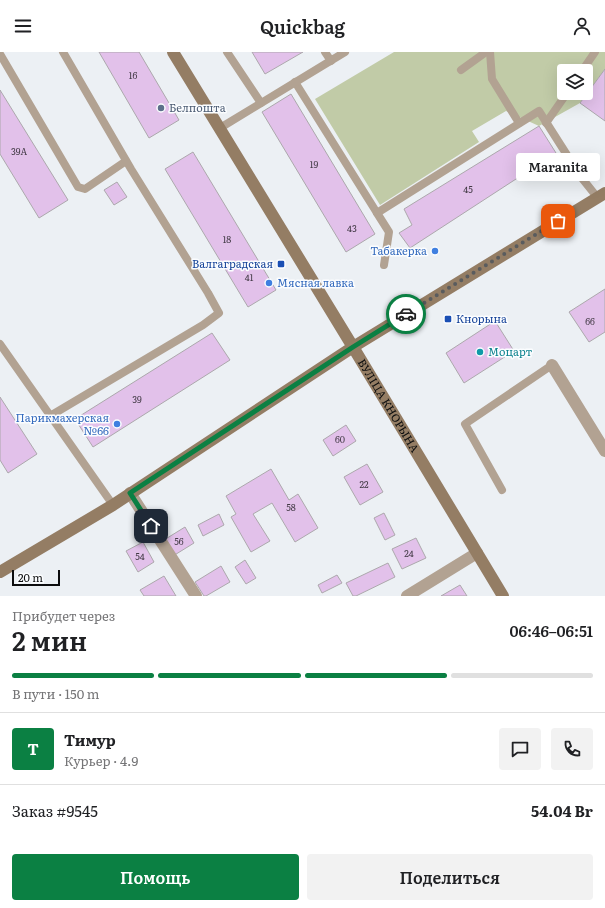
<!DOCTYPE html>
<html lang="ru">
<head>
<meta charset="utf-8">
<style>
	:root { --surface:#fff; --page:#f2f2f2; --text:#202124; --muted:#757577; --line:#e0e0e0; --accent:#0b8043 }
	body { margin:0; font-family:Literata,serif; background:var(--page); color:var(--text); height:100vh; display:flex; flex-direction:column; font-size:15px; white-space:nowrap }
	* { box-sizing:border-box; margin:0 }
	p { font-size:13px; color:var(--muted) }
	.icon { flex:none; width:22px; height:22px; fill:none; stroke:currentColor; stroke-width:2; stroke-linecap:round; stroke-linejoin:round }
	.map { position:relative; height:544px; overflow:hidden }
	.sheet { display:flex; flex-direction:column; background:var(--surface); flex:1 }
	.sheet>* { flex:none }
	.controls { position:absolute; left:557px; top:12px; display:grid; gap:8px }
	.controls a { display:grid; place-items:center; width:36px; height:36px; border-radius:4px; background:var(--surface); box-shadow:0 4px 16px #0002; font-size:20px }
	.scale { position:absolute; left:12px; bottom:10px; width:48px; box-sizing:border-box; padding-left:4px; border:2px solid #0c0d0e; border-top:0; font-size:11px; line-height:14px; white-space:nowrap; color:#0c0d0e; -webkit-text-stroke:3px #fbfdff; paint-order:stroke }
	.pin { position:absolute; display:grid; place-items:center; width:34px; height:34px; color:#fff; margin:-17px; border-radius:8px; box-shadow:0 2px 6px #0006 }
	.courier { position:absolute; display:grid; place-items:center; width:40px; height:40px; margin:-20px; border:3px solid #0b8043; border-radius:50%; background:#fff; color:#222; box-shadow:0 1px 5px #0007 }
	.bubble { position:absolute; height:28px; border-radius:4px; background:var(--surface); box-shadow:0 4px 16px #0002; font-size:13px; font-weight:600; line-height:28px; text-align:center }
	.overview em { font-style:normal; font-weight:600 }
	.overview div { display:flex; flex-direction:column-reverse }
	.overview { display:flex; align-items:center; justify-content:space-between; height:68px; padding:0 12px }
	h1 { font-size:26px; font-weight:600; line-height:30px }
	.bar { display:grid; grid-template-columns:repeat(4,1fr); gap:6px 4px; align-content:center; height:48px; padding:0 12px }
	.bar i { height:5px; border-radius:3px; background:var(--line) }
	.bar .current { background:var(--accent) }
	.bar p { grid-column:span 4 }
	.line { display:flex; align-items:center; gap:10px; padding:0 12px; border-top:1px solid var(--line) }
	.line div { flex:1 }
	.round { display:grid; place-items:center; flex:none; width:42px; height:42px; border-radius:4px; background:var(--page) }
	.button { display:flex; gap:8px; margin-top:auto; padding:8px 12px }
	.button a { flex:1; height:46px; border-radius:4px; background:var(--accent); color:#fff; font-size:16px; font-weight:600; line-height:46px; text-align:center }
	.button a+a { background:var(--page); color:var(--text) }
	header { display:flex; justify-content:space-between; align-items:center; height:52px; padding:0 12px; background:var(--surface); font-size:18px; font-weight:600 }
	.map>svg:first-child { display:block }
	.green { fill:#c1cba7; fill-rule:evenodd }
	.building { fill:#e2c1ea; stroke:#aca8ac }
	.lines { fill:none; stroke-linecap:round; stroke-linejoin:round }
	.lane { stroke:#b2a292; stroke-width:8 }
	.street { stroke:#b2a292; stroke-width:12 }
	.secondary { stroke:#947d64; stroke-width:12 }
	.done { stroke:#5a5c5e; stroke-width:4; stroke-dasharray:0 7.2 }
	.route { stroke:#0b8043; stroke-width:5 }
	.service-dot { fill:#5c6f8a; stroke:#fbfdff; stroke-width:1.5 }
	.shop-dot { fill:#3f7fe0; stroke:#fbfdff; stroke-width:1.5 }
	.transit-dot { fill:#1a4fb4; stroke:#fbfdff; stroke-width:1.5 }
	.culture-dot { fill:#0f9aa8; stroke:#fbfdff; stroke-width:1.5 }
	.labels { text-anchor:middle; stroke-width:3; stroke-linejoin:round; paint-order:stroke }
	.number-label { font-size:9px; fill:#423a45 }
	.service-label { font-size:11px; fill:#4e5e75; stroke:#fbfdff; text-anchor:start }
	.shop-label { font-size:11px; fill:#366cbe; stroke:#fbfdff; text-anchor:end }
	.transit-label { font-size:11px; fill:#164399; stroke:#fbfdff; text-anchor:end }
	.culture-label { font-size:11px; fill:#0d838f; stroke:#fbfdff; text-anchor:start }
	.street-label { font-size:11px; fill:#0c0d0e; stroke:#fbfdff }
</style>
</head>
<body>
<header><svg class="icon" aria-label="menu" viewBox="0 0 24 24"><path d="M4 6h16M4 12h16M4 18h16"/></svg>Quickbag<svg class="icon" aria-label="person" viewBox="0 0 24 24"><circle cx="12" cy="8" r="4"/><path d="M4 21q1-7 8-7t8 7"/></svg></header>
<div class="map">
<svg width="605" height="544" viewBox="0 0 605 544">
	<rect width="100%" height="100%" fill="#ecf0f4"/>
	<path class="green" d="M394 0H605V17L580 51 539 74 506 59 472 79 479 90 380 153 315 47ZM564 19H586V41H564Z"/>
	<g class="building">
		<path d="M99 0H139L179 68 149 86Z"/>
		<path d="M252 0H303L265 22Z"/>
		<path d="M605 17V69L580 51Z"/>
		<path d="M0 38 68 148 39 166 0 102Z"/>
		<path d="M291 42 375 182 346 200 262 60Z"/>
		<path d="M539 74 556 101 410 196 399 181 412 173 404 157Z"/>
		<path d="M193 100 276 238 248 255 165 117Z"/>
		<path d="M117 130 127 145 114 153 104 138Z"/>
		<path d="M605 237V280L589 290 569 260Z"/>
		<path d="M495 269 514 299 464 331 446 301Z"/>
		<path d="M212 281 230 308 93 395 75 367Z"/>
		<path d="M0 345 37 402 8 421 0 408Z"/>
		<path d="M346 373 356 389 333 404 323 388Z"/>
		<path d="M367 412 383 440 360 453 344 425Z"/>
		<path d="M271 417 289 448 298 442 318 476 295 490 272 451 253 462 270 489 251 500 231 465 236 462 226 444Z"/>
		<path d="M384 461 395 483 385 488 374 466Z"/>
		<path d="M219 462 224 473 203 484 198 473Z"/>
		<path d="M185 475 194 491 173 504 164 488Z"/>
		<path d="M416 486 426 506 402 517 392 497Z"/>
		<path d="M143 490 154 510 138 520 126 499Z"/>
		<path d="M245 508 256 526 246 532 235 515Z"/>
		<path d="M388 511 395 525 356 544H353L346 531Z"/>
		<path d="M221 514 230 530 206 544H204L195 530Z"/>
		<path d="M337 523 342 531 322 541 318 533Z"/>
		<path d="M164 524 176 544H144L140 538Z"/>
		<path d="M460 533 467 544H441Z"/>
	</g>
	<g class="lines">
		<g class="lane">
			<path d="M227 0 261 51"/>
			<path d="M325 0 331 9"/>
			<path d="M490 0 492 27 519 71"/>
			<path d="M0 2 78 135 85 137 126 109"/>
			<path d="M461 18 486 0"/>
			<path d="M582 19 595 0"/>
			<path d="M295 30 377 161 539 59 581 125 597 145"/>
			<path d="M546 71 567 41"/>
			<path d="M220 76 345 0"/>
			<path d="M377 161 389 180 384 213"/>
			<path d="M0 292 113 453"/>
			<path d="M50 364 203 273 219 261 208 241 131 117 63 0"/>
			<path d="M502 438 465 372 552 313"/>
		</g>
		<g class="street">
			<path d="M552 313 605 399"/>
			<path d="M130 441 196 544"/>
			<path d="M407 544 477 501"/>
		</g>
		<g class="secondary">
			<path id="s1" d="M173 0 353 295 503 544"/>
			<path d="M0 520 113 453 353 295 605 141"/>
		</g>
	</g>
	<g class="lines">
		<path class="done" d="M406 262 558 169"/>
		<path class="route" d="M151 474 130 441 353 295 406 262"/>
	</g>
	<circle class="service-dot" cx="161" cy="56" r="4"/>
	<g class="shop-dot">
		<circle cx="435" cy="199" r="4"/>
		<circle cx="269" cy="231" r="4"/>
		<circle cx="117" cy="372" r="4"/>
	</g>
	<g class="transit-dot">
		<rect x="277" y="208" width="8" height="8" rx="2"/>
		<rect x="444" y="263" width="8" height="8" rx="2"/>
	</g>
	<circle class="culture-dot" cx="480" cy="300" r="4"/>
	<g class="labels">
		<g class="number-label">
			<text x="133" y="27">16</text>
			<text x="19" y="103">39А</text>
			<text x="314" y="116">19</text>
			<text x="468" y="141">45</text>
			<text x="352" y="180">43</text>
			<text x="227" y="191">18</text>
			<text x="249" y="229">41</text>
			<text x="590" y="273">66</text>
			<text x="137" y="351">39</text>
			<text x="340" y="391">60</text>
			<text x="364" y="436">22</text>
			<text x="291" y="459">58</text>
			<text x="179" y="493">56</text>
			<text x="409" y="505">24</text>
			<text x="140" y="508">54</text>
		</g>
		<g class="service-label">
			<text x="169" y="60">Белпошта</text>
		</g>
		<g class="shop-label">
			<text x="427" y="203">Табакерка</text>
			<text x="277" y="235" text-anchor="start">Мясная лавка</text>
			<text x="109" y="370">Парикмахерская<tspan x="109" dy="13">№66</tspan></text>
		</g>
		<g class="transit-label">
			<text x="273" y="216">Валгаградская</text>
			<text x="456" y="271" text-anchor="start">Кнорына</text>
		</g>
		<g class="culture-label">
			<text x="488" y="304">Моцарт</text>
		</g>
		<g class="street-label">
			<text dy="4" stroke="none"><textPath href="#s1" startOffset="414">ВУЛІЦА КНОРЫНА</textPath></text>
		</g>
	</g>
</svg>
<div class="controls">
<a><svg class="icon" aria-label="layers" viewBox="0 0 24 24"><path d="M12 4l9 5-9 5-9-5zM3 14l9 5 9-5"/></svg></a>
</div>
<div class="scale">20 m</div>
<div class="pin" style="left:558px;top:169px;background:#ea580c"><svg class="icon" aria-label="bag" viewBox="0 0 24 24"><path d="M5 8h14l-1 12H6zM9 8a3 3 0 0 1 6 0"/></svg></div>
<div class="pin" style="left:151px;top:474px;background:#1f2937"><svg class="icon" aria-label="home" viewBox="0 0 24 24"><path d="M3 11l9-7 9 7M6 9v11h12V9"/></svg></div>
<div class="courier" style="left:406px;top:262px"><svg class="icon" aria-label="car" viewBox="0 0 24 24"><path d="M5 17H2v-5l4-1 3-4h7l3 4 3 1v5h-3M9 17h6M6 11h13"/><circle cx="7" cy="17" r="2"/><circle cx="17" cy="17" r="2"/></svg></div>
<div class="bubble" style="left:516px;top:101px;width:84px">Maranita</div>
</div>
<section class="sheet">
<div class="overview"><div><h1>2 мин</h1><p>Прибудет через</p></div><em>06:46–06:51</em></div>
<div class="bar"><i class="current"></i><i class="current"></i><i class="current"></i><i></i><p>В пути · 150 m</p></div>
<div class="line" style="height:72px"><b class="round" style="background:var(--accent);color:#fff">Т</b><div><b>Тимур</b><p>Курьер · 4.9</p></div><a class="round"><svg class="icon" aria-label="chat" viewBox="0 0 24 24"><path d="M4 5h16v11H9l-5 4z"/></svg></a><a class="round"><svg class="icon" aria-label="phone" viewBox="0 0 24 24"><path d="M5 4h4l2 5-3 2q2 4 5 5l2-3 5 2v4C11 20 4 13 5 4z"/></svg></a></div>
<div class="line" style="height:52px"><div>Заказ #9545</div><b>54.04 Br</b></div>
<div class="button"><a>Помощь</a><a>Поделиться</a></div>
</section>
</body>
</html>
